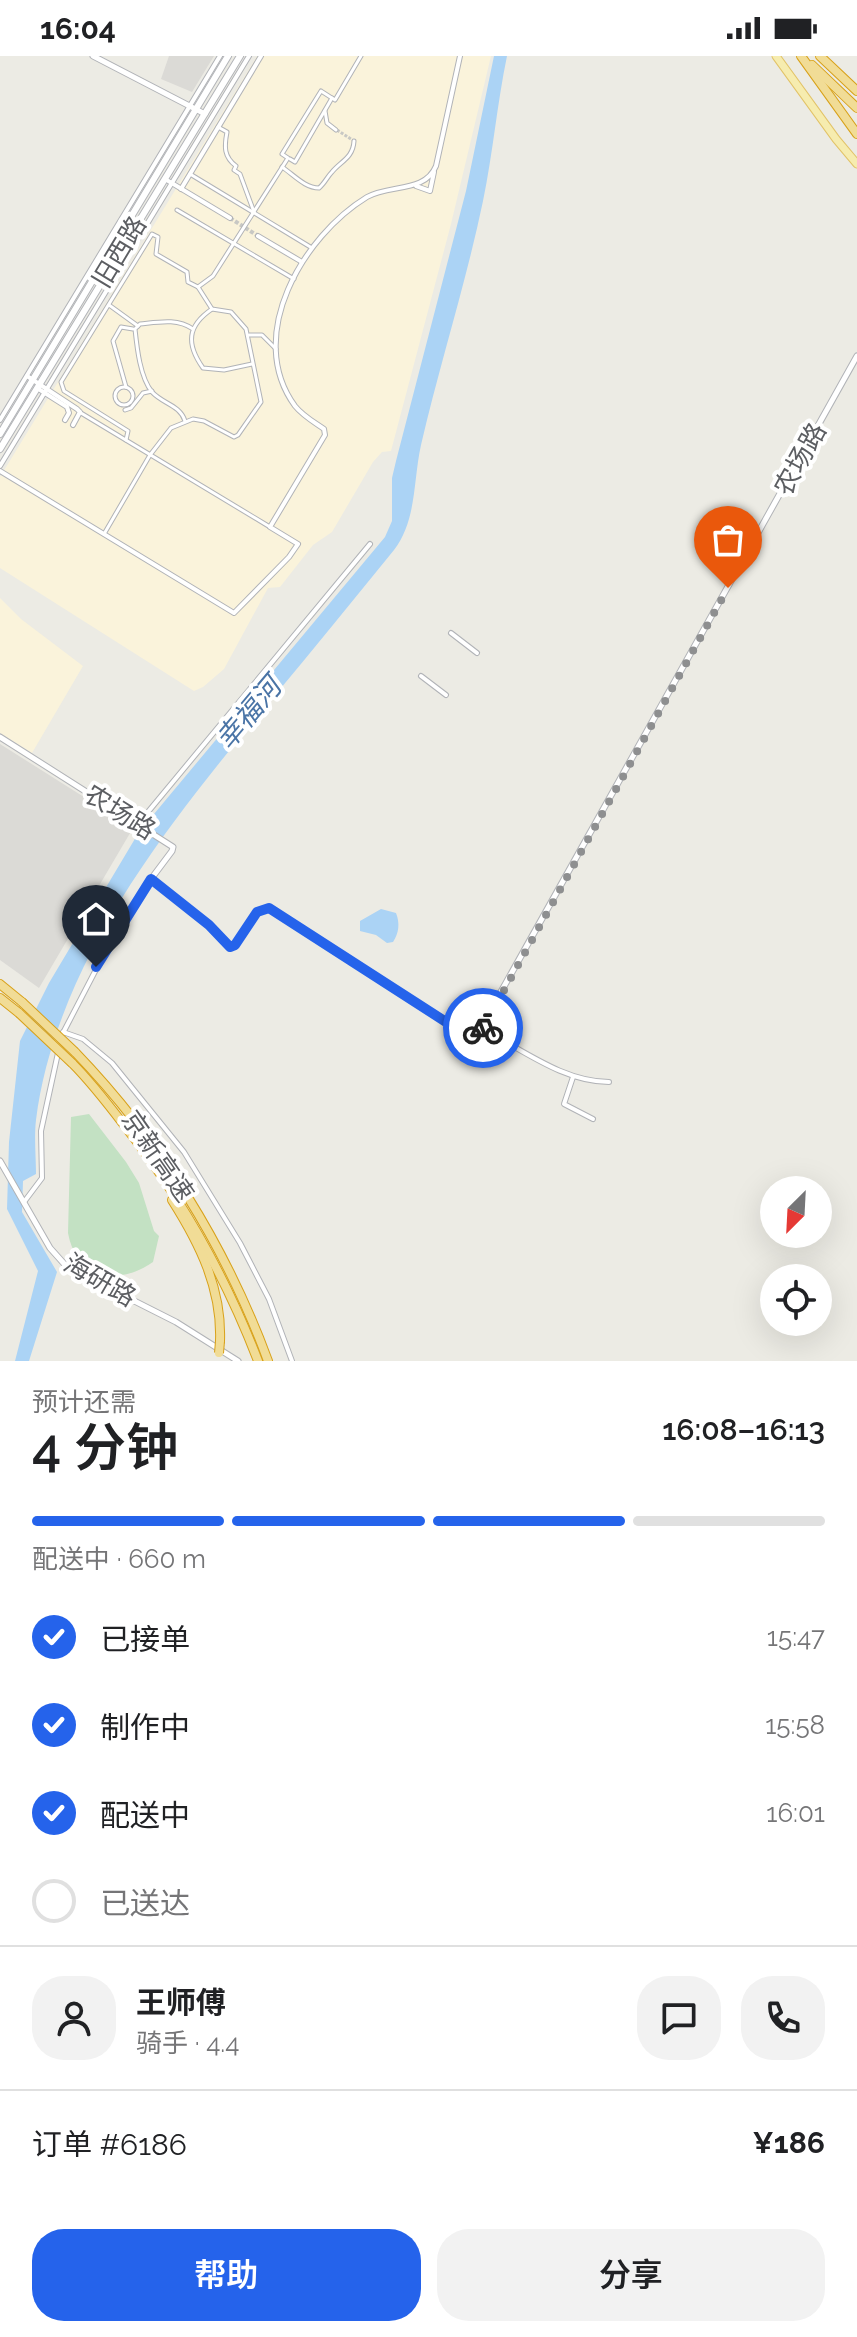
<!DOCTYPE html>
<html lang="zh">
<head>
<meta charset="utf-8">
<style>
	:root { --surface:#fff; --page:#f2f2f2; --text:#202124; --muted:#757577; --line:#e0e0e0; --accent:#2563eb }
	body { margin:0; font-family:Raleway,"Noto Sans SC",sans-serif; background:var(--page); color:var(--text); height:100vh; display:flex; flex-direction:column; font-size:30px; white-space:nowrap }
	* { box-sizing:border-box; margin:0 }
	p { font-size:26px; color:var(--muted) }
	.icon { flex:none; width:44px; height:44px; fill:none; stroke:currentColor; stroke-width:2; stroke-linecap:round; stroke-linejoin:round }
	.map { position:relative; height:1305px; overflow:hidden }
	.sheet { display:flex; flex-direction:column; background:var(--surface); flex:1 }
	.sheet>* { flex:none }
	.needle { width:52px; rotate:204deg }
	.controls { position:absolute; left:760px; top:1120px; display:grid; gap:16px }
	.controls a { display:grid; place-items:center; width:72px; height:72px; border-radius:50%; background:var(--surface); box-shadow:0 8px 32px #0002; font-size:40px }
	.pin { position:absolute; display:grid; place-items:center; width:68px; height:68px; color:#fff; margin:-82px -34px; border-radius:50% 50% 50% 0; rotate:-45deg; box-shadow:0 0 8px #0007 }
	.pin .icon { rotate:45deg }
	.courier { position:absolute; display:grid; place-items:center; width:80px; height:80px; margin:-40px; border:6px solid #2563eb; border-radius:50%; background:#fff; color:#222; box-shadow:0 2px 10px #0007 }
	.overview em { font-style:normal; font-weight:600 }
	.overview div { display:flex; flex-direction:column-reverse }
	.overview { display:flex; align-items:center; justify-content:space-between; height:136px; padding:0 32px }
	h1 { font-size:52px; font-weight:600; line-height:60px }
	.bar { display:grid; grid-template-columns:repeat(4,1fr); gap:12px 8px; align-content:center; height:96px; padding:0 32px }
	.bar i { height:10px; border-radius:6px; background:var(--line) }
	.bar .on { background:var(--accent) }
	.bar p { grid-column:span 4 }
	.line { display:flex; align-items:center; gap:20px; padding:0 32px; border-top:2px solid var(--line) }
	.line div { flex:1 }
	.round { display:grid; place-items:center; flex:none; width:84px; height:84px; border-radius:32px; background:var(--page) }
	ol { padding:0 32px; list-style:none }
	li { display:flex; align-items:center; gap:24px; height:88px }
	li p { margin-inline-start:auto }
	li .icon { padding:8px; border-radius:50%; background:var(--accent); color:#fff; stroke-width:4 }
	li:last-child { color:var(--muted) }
	li i { width:44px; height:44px; border:4px solid var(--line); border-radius:50% }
	.action { display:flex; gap:16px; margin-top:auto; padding:16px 32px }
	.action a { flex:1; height:92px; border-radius:32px; background:var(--accent); color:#fff; font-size:32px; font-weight:600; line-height:92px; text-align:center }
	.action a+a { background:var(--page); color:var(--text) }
	.status { display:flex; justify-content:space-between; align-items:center; height:56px; padding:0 40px; background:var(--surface); direction:ltr }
	.status svg { height:22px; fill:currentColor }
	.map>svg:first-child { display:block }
	.commercial { fill:#faf3db }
	.industrial { fill:#dbdad6 }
	.green { fill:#c3e1c3 }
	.water { fill:#abd3f5 }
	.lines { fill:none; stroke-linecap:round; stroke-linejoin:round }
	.pedestrian-tunnel { stroke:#c8c8c4; stroke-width:3; stroke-dasharray:3 1.5; stroke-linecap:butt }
	.minor-tunnel { stroke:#c8c8c4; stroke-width:4; stroke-dasharray:4 2; stroke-linecap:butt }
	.pedestrian-casing { stroke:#b1b3b7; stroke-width:5 }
	.minor-casing { stroke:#b1b3b7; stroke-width:6 }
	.tertiary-casing { stroke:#b1b3b7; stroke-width:7 }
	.secondary-casing { stroke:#b3b5b9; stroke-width:8 }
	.primary-casing { stroke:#e2c367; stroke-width:9 }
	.motorway-casing { stroke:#d8a119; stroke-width:10 }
	.pedestrian { stroke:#fff; stroke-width:3 }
	.minor { stroke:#fff; stroke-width:4 }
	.tertiary { stroke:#fff; stroke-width:5 }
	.secondary { stroke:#fff; stroke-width:6 }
	.primary { stroke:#f6ecaf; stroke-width:7 }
	.motorway { stroke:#f1dc96; stroke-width:8 }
	.motorway-bridge-casing { stroke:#d8a119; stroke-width:10; stroke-linecap:butt }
	.motorway-bridge { stroke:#f1dc96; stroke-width:8 }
	.done { stroke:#8e8f90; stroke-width:8; stroke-dasharray:0 14.4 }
	.route { stroke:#2563eb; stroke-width:10 }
	.labels { text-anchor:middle; stroke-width:8; stroke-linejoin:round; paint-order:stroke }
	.street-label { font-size:26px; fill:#5c5e62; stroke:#fff }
	.water-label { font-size:28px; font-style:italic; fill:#4a74a6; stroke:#fff }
</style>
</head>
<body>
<div class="status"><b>16:04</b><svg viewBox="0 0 49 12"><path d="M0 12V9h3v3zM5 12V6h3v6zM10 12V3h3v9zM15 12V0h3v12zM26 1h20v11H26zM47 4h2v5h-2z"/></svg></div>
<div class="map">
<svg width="857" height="1305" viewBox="0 0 857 1305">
	<rect width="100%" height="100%" fill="#ecebe4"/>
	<g class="commercial">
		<path d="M257 0H491L451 168 391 395 382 396 373 406 332 476 313 489 280 531 268 532 224 613 203 631 194 635 0 512V421Z"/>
		<path d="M0 542 21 563 83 610 32 697 0 677Z"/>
	</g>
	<g class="industrial">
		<path d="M169 0H214L192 36 161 23Z"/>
		<path d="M0 688 133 772 39 932 0 904Z"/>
	</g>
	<path class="green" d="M89 1058 126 1106 139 1127 154 1175 159 1180 153 1206C118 1231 76 1222 68 1177L71 1061Z"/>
	<g class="water">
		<path d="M494 0H507C497 48 493 97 483 145 466 227 440 307 421 389 413 425 417 464 394 494 353 544 312 595 271 644 172 763 56 905 36 1064 34 1081 36 1101 36 1118L23 1125 22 1156 57 1216 29 1305H15L38 1215 7 1153 9 1086 20 985 49 927 139 776 385 481 392 465V422L396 405 466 135Z"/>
		<path d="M381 853 396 857C400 867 399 877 393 886L387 887 376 879 360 875V865Z"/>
	</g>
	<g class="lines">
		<path class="pedestrian-tunnel" d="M337 74 354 85"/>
		<path class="minor-tunnel" d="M230 162 258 180"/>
		<defs>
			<g id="pedestrian">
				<path d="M325 55 327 67 336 74"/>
				<path d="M218 71 227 76C224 91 224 101 236 110L234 114 240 118 254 156"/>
				<path d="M290 103 295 106 332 42"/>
				<path d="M282 111C294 119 305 132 319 132 325 127 327 121 332 116 341 105 353 102 354 85"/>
				<path d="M190 118 312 192"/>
				<path d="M177 154 294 223"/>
				<path d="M109 249 138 270"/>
				<path d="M212 253C187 270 186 288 203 312L224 314 252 308"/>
				<path d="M249 279H262L276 293"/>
				<circle cx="124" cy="340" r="9"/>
				<path d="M126 331 113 285 121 271 133 273"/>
				<path d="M125 354 131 352 143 337 152 335"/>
				<path d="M81 357 270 471"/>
				<path d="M185 365C180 349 163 348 152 336 140 321 137 292 135 273L140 268C159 266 177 262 193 273"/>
				<path d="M126 384 128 375 64 335 61 326 152 178 158 181 156 198 187 216 188 226 198 231"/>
				<path d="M104 478 150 399 171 372 193 363 204 365 234 381 238 379 261 346 246 273 231 256 212 253 198 231 213 220 288 102 282 98 321 35 335 44 361 0"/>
			</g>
			<g id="minor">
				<path d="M165 123 230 162"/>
				<path d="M416 130 430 135 434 116"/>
				<path d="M181 133 261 0"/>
				<path d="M258 180 302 206"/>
				<path d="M27 320 77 353 80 356 73 369"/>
				<path d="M37 332 67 351 69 357 65 364"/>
				<path d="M0 364 220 0"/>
				<path d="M0 410 249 0"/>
				<path d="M0 415 234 557 289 501 298 488 270 471 325 379 324 373C314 366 303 360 295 350 244 280 303 180 367 141 390 128 425 137 436 110L460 0"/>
				<path d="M451 577 477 597"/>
				<path d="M421 620 446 639"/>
				<path d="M138 768 370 488"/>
				<path d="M482 973C522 993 563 1026 609 1026"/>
				<path d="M63 976 83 983 112 1007 184 1096 240 1187 269 1243 292 1305"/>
				<path d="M63 977 115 877 151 823"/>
				<path d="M573 1021 564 1048 593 1063"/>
				<path d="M24 1146 42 1122 41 1075 58 997"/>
			</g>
			<g id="tertiary">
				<path d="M93 0 205 58"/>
				<path d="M0 681 173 791 172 795 151 823 209 869 230 891 235 889 257 856 269 852 474 984 857 300"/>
				<path d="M0 1105 50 1192 67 1211 176 1266 238 1305"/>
			</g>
			<g id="secondary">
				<path d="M0 378 228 0"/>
				<path d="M0 393 240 0"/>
			</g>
			<path id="primary" d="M776 0 836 83 857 108"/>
			<g id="motorway">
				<path d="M801 0 857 78"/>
				<path d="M820 0 857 35"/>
				<path d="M812 9 857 52"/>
				<path d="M0 928 22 946"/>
				<path d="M0 942 19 957"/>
				<path d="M75 996C160 1084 226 1191 268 1305"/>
				<path d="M72 1007C91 1026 108 1048 124 1069 181 1141 225 1219 258 1305"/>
				<path d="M172 1144C200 1188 222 1233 220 1285"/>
			</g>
		</defs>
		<use href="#pedestrian" class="pedestrian-casing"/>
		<use href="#minor" class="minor-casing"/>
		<use href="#tertiary" class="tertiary-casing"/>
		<use href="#secondary" class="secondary-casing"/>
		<use href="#primary" class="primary-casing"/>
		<use href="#motorway" class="motorway-casing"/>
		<use href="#pedestrian" class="pedestrian"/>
		<use href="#minor" class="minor"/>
		<use href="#tertiary" class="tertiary"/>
		<use href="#secondary" class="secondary"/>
		<use href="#primary" class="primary"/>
		<use href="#motorway" class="motorway"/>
		<defs>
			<g id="motorway-bridge">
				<path d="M22 946 75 996"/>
				<path d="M19 957 72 1007"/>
				<path d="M219 1297 220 1285"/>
			</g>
		</defs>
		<use href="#motorway-bridge" class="motorway-bridge-casing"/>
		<use href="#motorway-bridge" class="motorway-bridge"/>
	</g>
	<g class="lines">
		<path class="done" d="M483 972 728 532"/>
		<path class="route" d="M96 911 151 823 209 869 230 891 235 889 257 856 269 852 474 984 483 972"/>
	</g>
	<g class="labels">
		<g class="street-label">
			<text transform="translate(119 196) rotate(-59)" y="9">旧西路</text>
			<text transform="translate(800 403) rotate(-61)" y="9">农场路</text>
			<text transform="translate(120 756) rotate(32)" y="9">农场路</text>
			<text transform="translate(158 1100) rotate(55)" y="9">京新高速</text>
			<text transform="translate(100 1224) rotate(30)" y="9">海研路</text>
		</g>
		<g class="water-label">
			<text transform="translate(248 657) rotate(-50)" y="10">幸福河</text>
		</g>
	</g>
</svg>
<div class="controls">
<a><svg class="needle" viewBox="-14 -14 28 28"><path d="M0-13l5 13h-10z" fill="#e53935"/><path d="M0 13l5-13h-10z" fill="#757577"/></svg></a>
<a><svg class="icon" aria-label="locate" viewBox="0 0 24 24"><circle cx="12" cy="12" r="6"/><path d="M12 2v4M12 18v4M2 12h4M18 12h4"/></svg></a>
</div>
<div class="pin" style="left:728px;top:532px;background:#ea580c"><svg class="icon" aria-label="bag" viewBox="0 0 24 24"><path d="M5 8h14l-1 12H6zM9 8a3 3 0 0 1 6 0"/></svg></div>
<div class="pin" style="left:96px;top:911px;background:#1f2937"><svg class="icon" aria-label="home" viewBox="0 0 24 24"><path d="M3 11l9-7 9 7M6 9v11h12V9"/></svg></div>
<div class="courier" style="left:483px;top:972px"><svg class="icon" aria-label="bike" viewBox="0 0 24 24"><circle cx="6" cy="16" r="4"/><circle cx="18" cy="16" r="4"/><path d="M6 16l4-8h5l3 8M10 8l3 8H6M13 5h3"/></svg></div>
</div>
<section class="sheet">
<div class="overview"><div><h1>4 分钟</h1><p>预计还需</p></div><em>16:08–16:13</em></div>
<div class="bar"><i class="on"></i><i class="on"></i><i class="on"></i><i></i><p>配送中 · 660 m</p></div>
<ol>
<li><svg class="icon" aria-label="check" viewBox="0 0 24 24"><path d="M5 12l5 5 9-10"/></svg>已接单<p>15:47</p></li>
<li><svg class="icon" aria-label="check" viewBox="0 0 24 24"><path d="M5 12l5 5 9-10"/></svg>制作中<p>15:58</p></li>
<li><svg class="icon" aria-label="check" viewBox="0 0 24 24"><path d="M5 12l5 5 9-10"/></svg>配送中<p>16:01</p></li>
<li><i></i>已送达</li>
</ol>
<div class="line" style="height:144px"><a class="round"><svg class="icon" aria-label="person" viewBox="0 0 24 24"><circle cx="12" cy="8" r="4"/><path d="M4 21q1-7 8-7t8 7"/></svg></a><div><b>王师傅</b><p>骑手 · 4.4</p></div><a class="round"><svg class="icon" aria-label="chat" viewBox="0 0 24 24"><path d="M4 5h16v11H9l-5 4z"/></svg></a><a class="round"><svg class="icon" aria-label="phone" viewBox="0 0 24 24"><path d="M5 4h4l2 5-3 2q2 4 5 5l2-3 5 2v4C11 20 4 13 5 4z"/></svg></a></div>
<div class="line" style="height:104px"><div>订单 #6186</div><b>¥186</b></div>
<div class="action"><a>帮助</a><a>分享</a></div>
</section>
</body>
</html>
